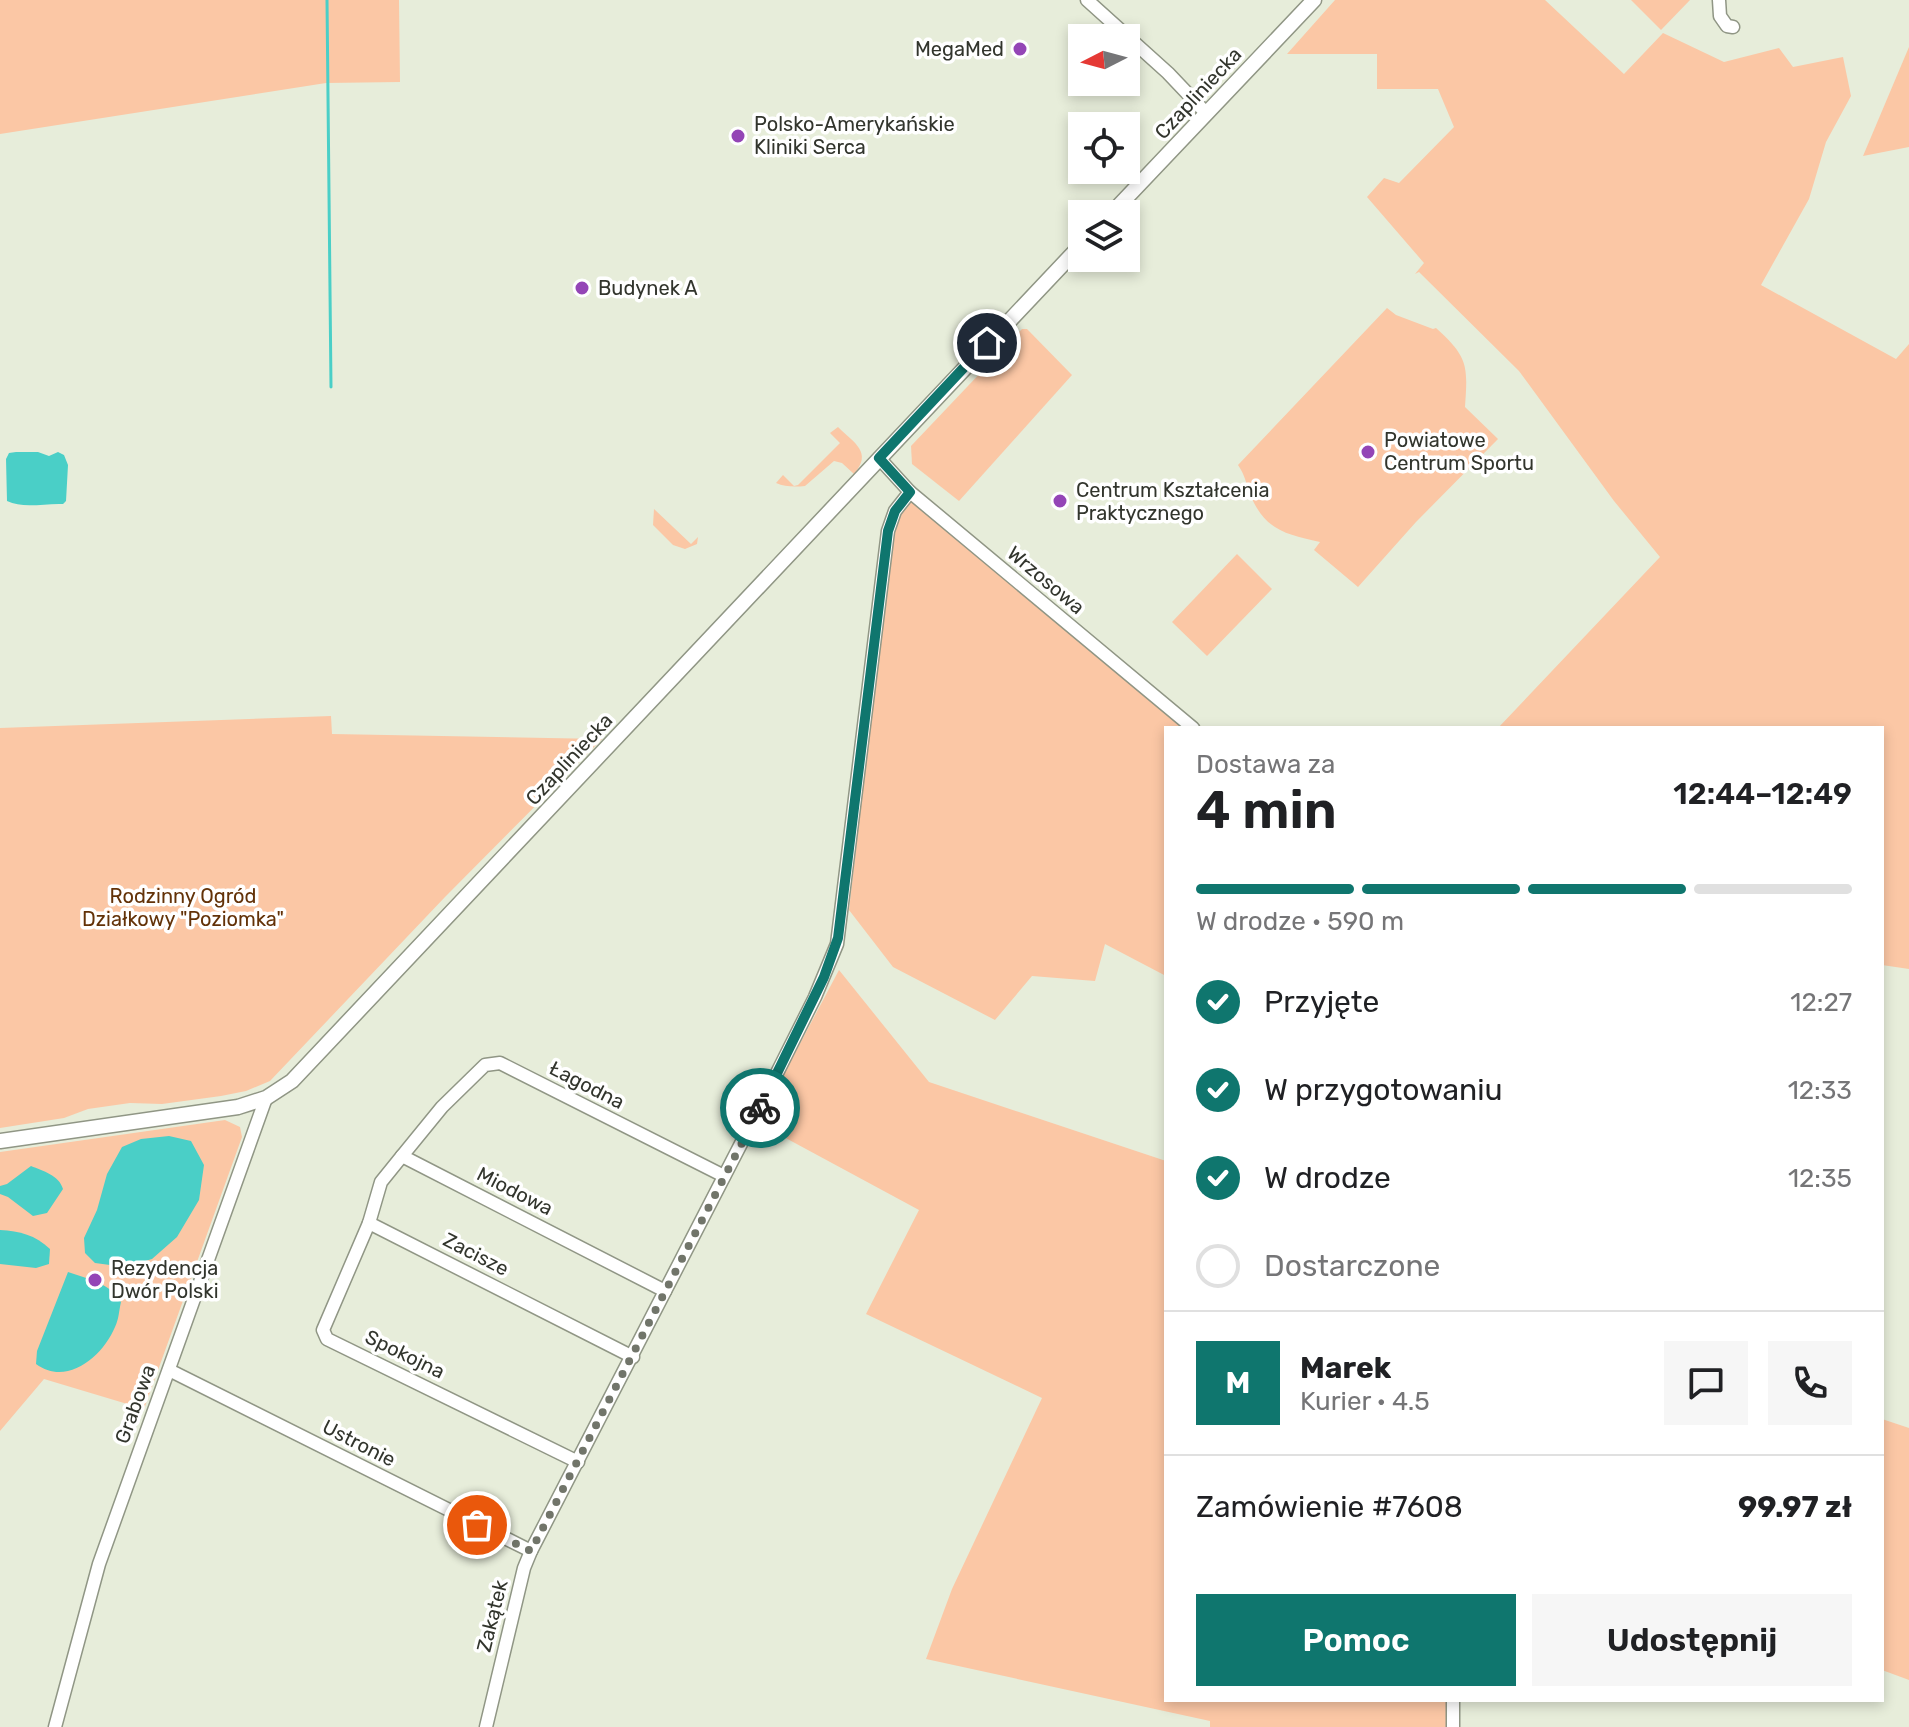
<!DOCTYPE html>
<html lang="pl">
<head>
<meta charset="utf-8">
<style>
	:root { --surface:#fff; --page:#f6f6f6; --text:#202124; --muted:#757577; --line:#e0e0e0; --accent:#0f766e }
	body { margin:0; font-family:Rubik,sans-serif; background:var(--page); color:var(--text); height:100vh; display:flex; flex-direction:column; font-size:30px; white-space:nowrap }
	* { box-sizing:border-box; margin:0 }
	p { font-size:26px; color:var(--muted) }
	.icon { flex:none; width:44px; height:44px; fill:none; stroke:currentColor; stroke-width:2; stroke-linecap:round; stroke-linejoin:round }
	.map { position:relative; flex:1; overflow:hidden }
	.side { position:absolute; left:1164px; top:726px; width:720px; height:976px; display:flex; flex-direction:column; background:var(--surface); border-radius:0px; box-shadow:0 4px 12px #0003 }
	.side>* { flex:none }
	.needle { width:52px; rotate:264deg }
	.tools { position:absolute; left:1068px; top:24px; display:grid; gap:16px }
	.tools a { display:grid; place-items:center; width:72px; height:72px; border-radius:0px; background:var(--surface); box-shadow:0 4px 12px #0003; font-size:40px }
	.pin { position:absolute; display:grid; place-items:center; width:68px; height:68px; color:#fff; margin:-34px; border:4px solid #fff; border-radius:50%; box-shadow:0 2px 8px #0007 }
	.courier { position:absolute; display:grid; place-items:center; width:80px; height:80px; margin:-40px; border:6px solid #0f766e; border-radius:50%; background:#fff; color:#222; box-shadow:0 2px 10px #0007 }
	.headline em { font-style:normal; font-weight:600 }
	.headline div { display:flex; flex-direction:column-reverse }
	.headline { display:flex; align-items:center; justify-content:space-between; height:136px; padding:0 32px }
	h1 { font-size:52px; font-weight:600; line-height:60px }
	.bar { display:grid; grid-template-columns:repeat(4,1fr); gap:12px 8px; align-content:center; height:96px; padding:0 32px }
	.bar i { height:10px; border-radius:6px; background:var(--line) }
	.bar .selected { background:var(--accent) }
	.bar p { grid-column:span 4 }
	.line { display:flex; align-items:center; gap:20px; padding:0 32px; border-top:2px solid var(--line) }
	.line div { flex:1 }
	.round { display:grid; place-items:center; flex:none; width:84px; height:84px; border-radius:0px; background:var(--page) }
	ol { padding:0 32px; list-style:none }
	li { display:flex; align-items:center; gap:24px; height:88px }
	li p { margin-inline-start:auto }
	li .icon { padding:8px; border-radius:50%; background:var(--accent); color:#fff; stroke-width:4 }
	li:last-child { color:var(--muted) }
	li i { width:44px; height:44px; border:4px solid var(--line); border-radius:50% }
	.action { display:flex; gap:16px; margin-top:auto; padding:16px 32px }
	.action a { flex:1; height:92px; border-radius:0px; background:var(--accent); color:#fff; font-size:32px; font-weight:600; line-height:92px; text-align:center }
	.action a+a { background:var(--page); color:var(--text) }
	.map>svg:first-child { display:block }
	.green { fill:#fbc7a5 }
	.water { fill:#4acfc7 }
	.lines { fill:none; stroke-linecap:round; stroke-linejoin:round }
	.stream { stroke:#4acfc7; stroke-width:3 }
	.minor-casing { stroke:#909685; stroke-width:15 }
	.major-casing { stroke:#909685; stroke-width:17 }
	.minor { stroke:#fff; stroke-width:12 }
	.major { stroke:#fff; stroke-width:14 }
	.done { stroke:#71756a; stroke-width:8; stroke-dasharray:0 14.4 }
	.route { stroke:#0f766e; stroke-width:10 }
	.poi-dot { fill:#9445b6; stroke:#fff; stroke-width:3 }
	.labels { text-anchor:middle; stroke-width:7; stroke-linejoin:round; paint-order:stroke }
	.poi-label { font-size:20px; fill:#32352d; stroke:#fff; text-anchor:start }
	.street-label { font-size:20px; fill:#32352d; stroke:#fff }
	.park-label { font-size:20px; fill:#633208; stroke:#fff }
</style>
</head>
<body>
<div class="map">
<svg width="1909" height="1727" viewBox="0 0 1909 1727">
	<rect width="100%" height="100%" fill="#e7edda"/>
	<g class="green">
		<path d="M0 0H399L400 82 326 83 0 134Z"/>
		<path d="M1335 0H1545L1624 74 1663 33 1724 62 1779 48 1793 67 1843 57 1851 96 1826 142 1809 199 1761 285 1896 359 1909 344V969L1882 965V728H1498L1660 557 1614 501 1519 371 1419 272 1415 274 1424 263 1367 197 1384 178 1399 183 1454 127 1438 89H1377V54H1287Z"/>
		<path d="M1631 0H1690L1661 30Z"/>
		<path d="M1909 47V147L1863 156Z"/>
		<path d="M1387 308 1396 315 1433 329 1436 328C1468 357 1468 365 1465 407L1498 439 1416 522 1358 587 1314 550 1320 542C1286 534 1265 531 1250 494 1246 483 1245 475 1238 465Z"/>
		<path d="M1022 329H1027L1072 375 959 501 912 464 911 446Z"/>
		<path d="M838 427C854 443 873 452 854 474L842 463 834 461 805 486C795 487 785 487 776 483L783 475 794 486 798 485 840 443 830 433Z"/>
		<path d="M913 499 1184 728H1166V976L1105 944 1095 981 1032 976 995 1020 893 967 849 910 892 534 900 514Z"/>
		<path d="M654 509 691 544 698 537 697 544 685 549 673 545 653 525Z"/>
		<path d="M1237 554 1272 589 1207 656 1172 622Z"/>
		<path d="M331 716 332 734 602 739 445 897 270 1081 246 1091 221 1096 162 1104 130 1103 88 1109 64 1118 0 1128V728Z"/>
		<path d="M839 970 929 1082 1166 1161V1700H1448V1727H1210V1721L926 1659 952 1589 1042 1398 866 1314 919 1210 758 1123Z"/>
		<path d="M225 1120 240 1127 242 1137 144 1409 44 1379 0 1431V1152Z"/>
		<path d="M1882 1419 1909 1428V1680L1882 1670Z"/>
	</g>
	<g class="water">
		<path d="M16 452H38L49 456 58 452 64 455 68 465 66 501 63 504C45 503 23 509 7 501L6 459 9 453Z"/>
		<path d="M169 1136 191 1141 204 1165 199 1200 177 1237 152 1259 125 1267 95 1263 85 1253 84 1238 97 1210 107 1174 122 1147 141 1139Z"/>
		<path d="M31 1166C43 1171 59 1175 63 1189L47 1213 33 1216 8 1197 0 1194V1186L7 1184Z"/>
		<path d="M0 1230C20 1231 35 1235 50 1249L49 1264 36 1268 0 1264Z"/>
		<path d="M68 1272C88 1279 110 1283 121 1302 119 1310 119 1319 115 1327 103 1356 67 1387 36 1364L37 1351Z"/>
	</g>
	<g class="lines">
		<path class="stream" d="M327 0 331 387"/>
		<defs>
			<g id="minor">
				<path d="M1087 0 1168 73 1206 113"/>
				<path d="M1719 0 1720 16 1727 26 1733 27"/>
				<path d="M879 458 910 492 1193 728"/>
				<path d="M402 1156 381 1182 369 1223 633 1357"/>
				<path d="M369 1223 323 1330 327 1339 578 1462"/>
				<path d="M665 1291 402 1156 442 1107 485 1065 500 1063 724 1176"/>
				<path d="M169 1370 531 1551"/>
				<path d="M1453 1700V1727"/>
				<path d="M55 1727 99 1564 266 1098"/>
				<path d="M486 1727 524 1568 531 1551 763 1101 815 997 837 944 888 531 895 511 910 492"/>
			</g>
			<g id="major">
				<path d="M1111 214 1314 0"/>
				<path d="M0 1141 238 1107 266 1098 292 1081 1082 244"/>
			</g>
		</defs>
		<use href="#minor" class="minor-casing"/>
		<use href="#major" class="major-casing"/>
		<use href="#minor" class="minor"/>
		<use href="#major" class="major"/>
	</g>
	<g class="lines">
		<path class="done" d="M477 1525 531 1551 760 1108"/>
		<path class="route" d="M760 1108 824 977 838 938 888 531 895 511 910 492 879 458 987 343"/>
	</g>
	<g class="poi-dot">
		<circle cx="1020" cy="49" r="8"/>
		<circle cx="738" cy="136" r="8"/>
		<circle cx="582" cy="288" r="8"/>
		<circle cx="1368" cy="452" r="8"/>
		<circle cx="1060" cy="501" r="8"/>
		<circle cx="95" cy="1280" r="8"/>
	</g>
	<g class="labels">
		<g class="poi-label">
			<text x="1004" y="56" text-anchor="end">MegaMed</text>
			<text x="754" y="131">Polsko-Amerykańskie<tspan x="754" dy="23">Kliniki Serca</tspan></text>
			<text x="598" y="295">Budynek A</text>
			<text x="1384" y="447">Powiatowe<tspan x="1384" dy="23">Centrum Sportu</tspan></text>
			<text x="1076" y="497">Centrum Kształcenia<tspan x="1076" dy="23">Praktycznego</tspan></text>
			<text x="111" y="1275">Rezydencja<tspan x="111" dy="23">Dwór Polski</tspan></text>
		</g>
		<g class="street-label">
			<text transform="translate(1198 93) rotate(-47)" y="7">Czapliniecka</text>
			<text transform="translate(1046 580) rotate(40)" y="7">Wrzosowa</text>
			<text transform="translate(569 759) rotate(-47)" y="7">Czapliniecka</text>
			<text transform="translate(587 1085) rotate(27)" y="7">Łagodna</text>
			<text transform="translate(515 1191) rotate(27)" y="7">Miodowa</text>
			<text transform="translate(476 1254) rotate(27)" y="7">Zacisze</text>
			<text transform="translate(405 1354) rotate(26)" y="7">Spokojna</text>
			<text transform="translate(135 1404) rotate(-70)" y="7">Grabowa</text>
			<text transform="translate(359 1443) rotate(27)" y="7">Ustronie</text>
			<text transform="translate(492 1616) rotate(-76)" y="7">Zakątek</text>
		</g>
		<g class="park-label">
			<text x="183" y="903">Rodzinny Ogród<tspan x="183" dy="23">Działkowy "Poziomka"</tspan></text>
		</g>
	</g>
</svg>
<div class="tools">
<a><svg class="needle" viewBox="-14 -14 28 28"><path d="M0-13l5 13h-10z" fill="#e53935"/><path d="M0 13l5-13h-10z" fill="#757577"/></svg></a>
<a><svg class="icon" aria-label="locate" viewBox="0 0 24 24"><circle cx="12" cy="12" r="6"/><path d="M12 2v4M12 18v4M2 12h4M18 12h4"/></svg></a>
<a><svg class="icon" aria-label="layers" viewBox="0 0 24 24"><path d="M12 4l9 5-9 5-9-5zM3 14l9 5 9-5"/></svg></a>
</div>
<div class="pin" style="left:477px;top:1525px;background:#ea580c"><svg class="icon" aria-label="bag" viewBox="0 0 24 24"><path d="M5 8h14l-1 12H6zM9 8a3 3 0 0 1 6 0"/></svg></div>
<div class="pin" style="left:987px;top:343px;background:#1f2937"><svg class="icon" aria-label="home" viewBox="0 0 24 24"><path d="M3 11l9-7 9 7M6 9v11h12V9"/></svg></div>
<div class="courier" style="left:760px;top:1108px"><svg class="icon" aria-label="bike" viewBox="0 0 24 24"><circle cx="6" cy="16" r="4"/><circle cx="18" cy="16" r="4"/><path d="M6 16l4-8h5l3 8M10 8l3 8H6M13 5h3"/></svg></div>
<section class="side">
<div class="headline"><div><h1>4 min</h1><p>Dostawa za</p></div><em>12:44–12:49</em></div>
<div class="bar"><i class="selected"></i><i class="selected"></i><i class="selected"></i><i></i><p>W drodze · 590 m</p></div>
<ol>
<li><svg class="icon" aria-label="check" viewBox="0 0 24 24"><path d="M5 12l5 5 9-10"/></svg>Przyjęte<p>12:27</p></li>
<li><svg class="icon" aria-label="check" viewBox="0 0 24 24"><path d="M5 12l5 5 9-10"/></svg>W przygotowaniu<p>12:33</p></li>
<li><svg class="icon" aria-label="check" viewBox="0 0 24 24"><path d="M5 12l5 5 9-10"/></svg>W drodze<p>12:35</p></li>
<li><i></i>Dostarczone</li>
</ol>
<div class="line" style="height:144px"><b class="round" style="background:var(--accent);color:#fff">M</b><div><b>Marek</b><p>Kurier · 4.5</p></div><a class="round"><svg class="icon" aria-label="chat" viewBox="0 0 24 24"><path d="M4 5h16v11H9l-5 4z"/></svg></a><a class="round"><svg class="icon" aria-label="phone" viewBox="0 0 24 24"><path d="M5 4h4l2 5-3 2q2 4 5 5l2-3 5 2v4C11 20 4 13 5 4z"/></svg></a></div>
<div class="line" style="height:104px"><div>Zamówienie #7608</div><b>99.97 zł</b></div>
<div class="action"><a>Pomoc</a><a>Udostępnij</a></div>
</section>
</div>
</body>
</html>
